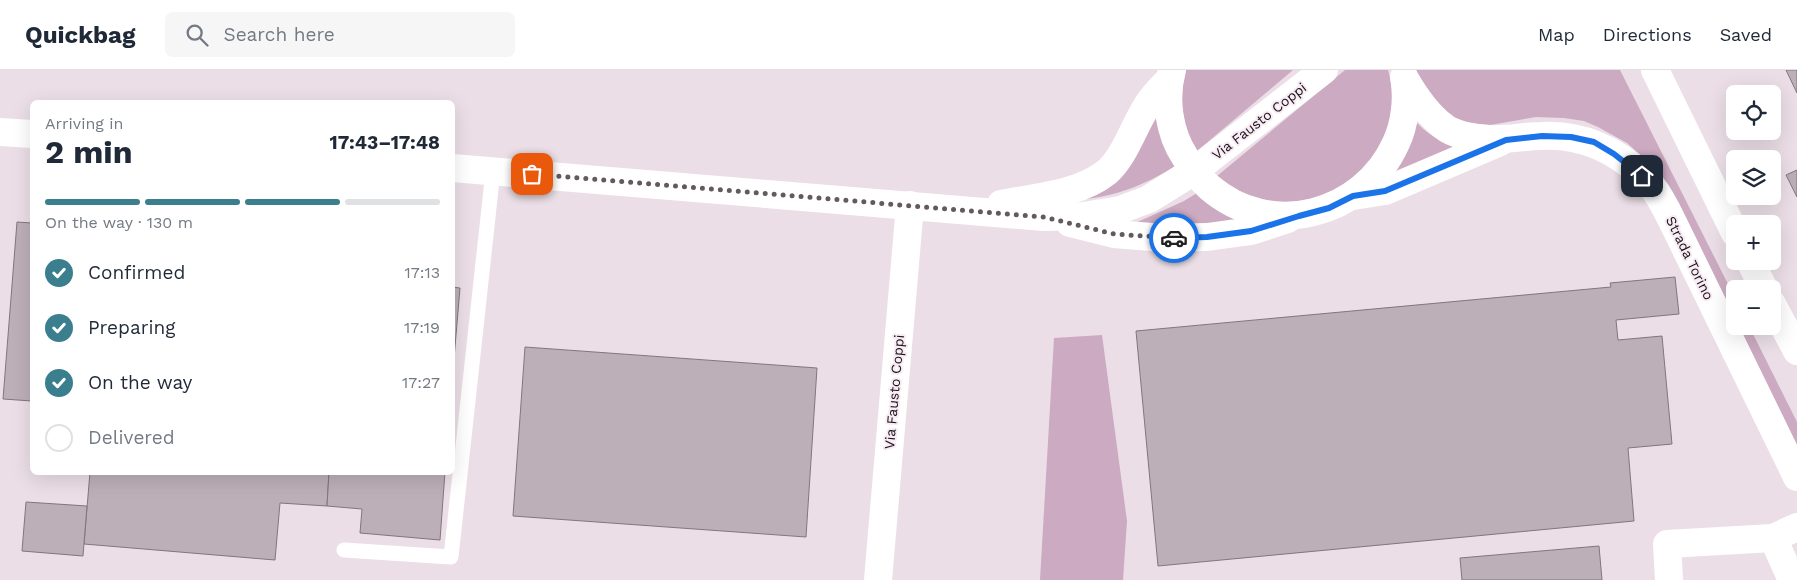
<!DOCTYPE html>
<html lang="en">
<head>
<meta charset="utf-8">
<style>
	:root { --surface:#fff; --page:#f6f6f7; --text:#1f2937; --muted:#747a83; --line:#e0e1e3; --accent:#3b7f8e }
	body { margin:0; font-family:"Work Sans",sans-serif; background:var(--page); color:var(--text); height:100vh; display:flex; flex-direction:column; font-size:19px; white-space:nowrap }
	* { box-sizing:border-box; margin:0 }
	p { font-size:16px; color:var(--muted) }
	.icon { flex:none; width:28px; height:28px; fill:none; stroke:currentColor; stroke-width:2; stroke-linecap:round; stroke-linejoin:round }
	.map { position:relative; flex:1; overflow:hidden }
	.sheet { position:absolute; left:30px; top:30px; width:425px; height:375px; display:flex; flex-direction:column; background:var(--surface); border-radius:8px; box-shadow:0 5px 20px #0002 }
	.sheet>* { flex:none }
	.controls { position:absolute; left:1726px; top:15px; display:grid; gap:10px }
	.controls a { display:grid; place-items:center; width:55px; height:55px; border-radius:8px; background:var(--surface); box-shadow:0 5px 20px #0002; font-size:25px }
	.pin { position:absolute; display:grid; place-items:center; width:42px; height:42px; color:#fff; margin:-21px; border-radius:10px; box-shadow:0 2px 8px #0006 }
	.courier { position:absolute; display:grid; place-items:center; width:50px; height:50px; margin:-25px; border:4px solid #1a73e8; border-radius:50%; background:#fff; color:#222; box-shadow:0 1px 6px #0007 }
	.head em { font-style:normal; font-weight:700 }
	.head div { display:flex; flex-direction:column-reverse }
	.head { display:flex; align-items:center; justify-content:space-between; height:85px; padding:0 15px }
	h1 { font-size:32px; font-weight:700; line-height:38px }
	.bar { display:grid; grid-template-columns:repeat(4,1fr); gap:8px 5px; align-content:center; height:60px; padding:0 15px }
	.bar i { height:6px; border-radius:4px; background:var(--line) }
	.bar .on { background:var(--accent) }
	.bar p { grid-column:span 4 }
	ol { padding:0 15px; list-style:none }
	li { display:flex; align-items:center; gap:15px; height:55px }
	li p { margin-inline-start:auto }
	li .icon { padding:5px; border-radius:50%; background:var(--accent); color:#fff; stroke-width:4 }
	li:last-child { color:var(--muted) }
	li i { width:28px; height:28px; border:2px solid var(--line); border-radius:50% }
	header { display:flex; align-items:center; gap:30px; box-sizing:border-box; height:70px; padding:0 25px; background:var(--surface); border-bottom:1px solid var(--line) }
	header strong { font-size:24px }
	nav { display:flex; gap:28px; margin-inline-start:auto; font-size:18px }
	.search { width:350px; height:45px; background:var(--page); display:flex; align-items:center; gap:12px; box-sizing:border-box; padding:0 18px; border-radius:8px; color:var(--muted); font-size:19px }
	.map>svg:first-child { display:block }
	.green { fill:#ccaac1 }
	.building { fill:#bcafb8; stroke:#82767e }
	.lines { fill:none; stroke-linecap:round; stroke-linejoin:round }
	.service { stroke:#fff; stroke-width:15 }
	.minor { stroke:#fff; stroke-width:28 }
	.primary { stroke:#fff; stroke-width:28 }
	.done { stroke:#625a5f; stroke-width:5; stroke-dasharray:0 9 }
	.route { stroke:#1a73e8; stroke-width:6 }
	.labels { text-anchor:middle; stroke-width:4; stroke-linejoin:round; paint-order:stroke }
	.street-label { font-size:14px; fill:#181316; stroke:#f8ebf4 }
</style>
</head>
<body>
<header>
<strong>Quickbag</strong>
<div class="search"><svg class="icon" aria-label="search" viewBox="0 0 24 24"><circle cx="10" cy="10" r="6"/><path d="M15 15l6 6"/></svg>Search here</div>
<nav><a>Map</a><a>Directions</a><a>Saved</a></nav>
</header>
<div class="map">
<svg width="1797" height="510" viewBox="0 0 1797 510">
	<rect width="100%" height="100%" fill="#ebdee6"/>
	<g class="green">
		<path d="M1186 0H1293L1197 81C1182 57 1178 27 1186 0Z"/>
		<path d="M1345 0H1388C1410 74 1343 142 1269 131 1249 128 1233 118 1217 106Z"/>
		<path d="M1415 0H1620L1735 228V248L1679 133 1668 114 1655 98 1627 73 1598 57 1584 51 1564 48 1536 47 1490 55 1467 53 1453 48 1436 37Z"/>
		<path d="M1157 39 1177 95C1143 116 1115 127 1075 130Z"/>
		<path d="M1413 49C1427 64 1441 73 1461 78L1390 105Z"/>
		<path d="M1197 123 1242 149 1234 157 1133 154 1184 131Z"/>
		<path d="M1739 256H1749L1797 352V375Z"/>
		<path d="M1102 265 1127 451 1123 510H1040L1054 268Z"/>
	</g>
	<g class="building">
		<path d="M1786 0H1797V23Z"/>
		<path d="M1797 100V127L1786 105Z"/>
		<path d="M17 152 32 153V331L3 329Z"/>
		<path d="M1675 207 1679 244 1616 250 1618 270 1662 266 1672 374 1628 378 1634 451 1158 496 1136 261 1611 217 1610 213Z"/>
		<path d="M452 217 460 218 452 312Z"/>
		<path d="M525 277 817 298 806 467 513 446Z"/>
		<path d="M90 402H329L327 436 280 433 275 490 84 474Z"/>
		<path d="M329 402H445L440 470 360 463 362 439 327 436Z"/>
		<path d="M26 432 87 436 83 486 22 481Z"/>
		<path d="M1599 476 1602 510H1462L1460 488Z"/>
	</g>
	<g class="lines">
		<path class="service" d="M344 480 451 487 493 101"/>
		<g class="minor">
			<path d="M1172 0C1164 29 1169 63 1185 87 1192 98 1199 108 1209 117 1270 170 1363 146 1396 73 1405 54 1408 28 1404 7"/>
			<path d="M1405 9C1415 26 1427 44 1443 56 1455 66 1474 68 1490 69 1508 70 1524 66 1542 66 1580 64 1614 79 1642 105 1658 120 1668 143 1678 163L1797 407"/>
			<path d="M0 62 32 64"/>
			<path d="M452 98 1044 147 1083 146 1120 140 1149 129 1194 101 1324 0"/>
			<path d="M1353 126 1385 121 1500 72"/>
			<path d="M1001 134C1036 127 1078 125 1107 102 1126 86 1136 49 1151 30 1156 23 1163 16 1169 10"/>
			<path d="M1070 153 1114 164 1164 168 1207 167 1251 161 1288 149"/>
			<path d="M878 510 910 135"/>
			<path d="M1669 510 1667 474 1773 468"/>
			<path d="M1792 510 1773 468 1797 457"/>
		</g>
		<g class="primary">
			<path d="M1655 0 1735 163"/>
			<path d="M1750 191 1764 219"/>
			<path d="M1772 234 1797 281"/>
		</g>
	</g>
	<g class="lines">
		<path class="done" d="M532 104 1044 147 1114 164 1174 168"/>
		<path class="route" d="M1174 168 1207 167 1251 161 1299 146 1329 138 1353 126 1385 121 1506 70 1542 66 1571 67 1594 72 1614 84 1642 106"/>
	</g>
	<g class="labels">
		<g class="street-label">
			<text transform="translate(1259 51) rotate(-38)" y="5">Via Fausto Coppi</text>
			<text transform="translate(1690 188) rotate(64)" y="5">Strada Torino</text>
			<text transform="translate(894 322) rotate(-85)" y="5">Via Fausto Coppi</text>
		</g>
	</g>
</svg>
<div class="controls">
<a><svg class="icon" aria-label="locate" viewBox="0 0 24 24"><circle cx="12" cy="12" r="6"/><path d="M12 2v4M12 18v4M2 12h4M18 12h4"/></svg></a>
<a><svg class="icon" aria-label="layers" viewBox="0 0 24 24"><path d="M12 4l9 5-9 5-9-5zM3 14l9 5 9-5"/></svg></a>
<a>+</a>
<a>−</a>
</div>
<div class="pin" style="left:532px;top:104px;background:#ea580c"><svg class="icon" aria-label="bag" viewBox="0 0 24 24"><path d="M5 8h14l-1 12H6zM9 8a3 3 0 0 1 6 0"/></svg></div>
<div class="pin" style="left:1642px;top:106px;background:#1f2937"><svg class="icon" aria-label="home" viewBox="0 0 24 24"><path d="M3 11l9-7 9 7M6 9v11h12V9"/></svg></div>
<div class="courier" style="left:1174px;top:168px"><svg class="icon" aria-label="car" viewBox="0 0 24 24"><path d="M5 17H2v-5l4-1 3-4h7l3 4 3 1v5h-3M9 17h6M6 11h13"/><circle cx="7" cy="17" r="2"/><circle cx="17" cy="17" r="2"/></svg></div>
<section class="sheet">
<div class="head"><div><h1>2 min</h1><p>Arriving in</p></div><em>17:43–17:48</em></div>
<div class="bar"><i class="on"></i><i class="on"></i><i class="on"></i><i></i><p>On the way · 130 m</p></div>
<ol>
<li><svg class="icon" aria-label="check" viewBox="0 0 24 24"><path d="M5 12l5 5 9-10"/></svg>Confirmed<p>17:13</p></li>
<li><svg class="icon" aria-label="check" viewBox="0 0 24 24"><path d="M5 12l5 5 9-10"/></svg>Preparing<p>17:19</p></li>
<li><svg class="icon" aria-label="check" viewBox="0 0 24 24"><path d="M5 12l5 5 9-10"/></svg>On the way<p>17:27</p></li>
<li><i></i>Delivered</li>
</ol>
</section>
</div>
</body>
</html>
